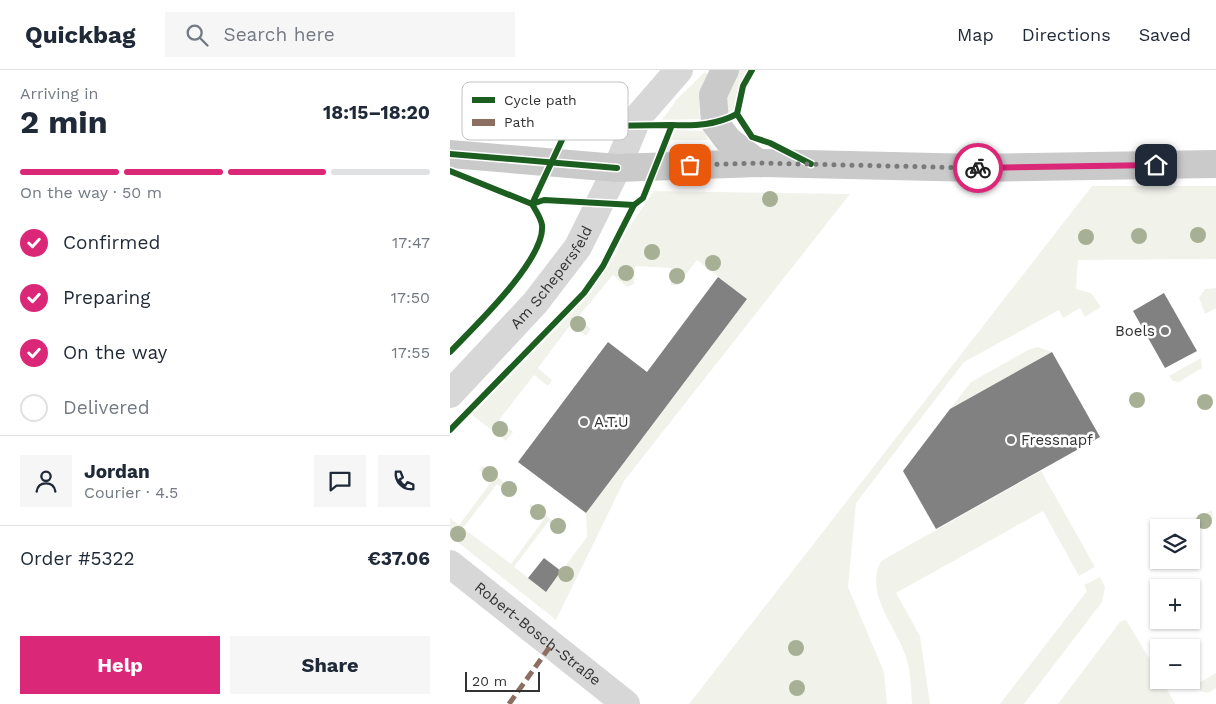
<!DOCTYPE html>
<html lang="en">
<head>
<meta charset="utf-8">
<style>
	:root { --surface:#fff; --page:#f6f6f7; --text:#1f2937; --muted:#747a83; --line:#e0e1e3; --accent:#db2777 }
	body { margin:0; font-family:"Work Sans",sans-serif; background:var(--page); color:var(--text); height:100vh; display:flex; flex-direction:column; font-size:19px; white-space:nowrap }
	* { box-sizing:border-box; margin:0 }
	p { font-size:16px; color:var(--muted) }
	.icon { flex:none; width:28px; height:28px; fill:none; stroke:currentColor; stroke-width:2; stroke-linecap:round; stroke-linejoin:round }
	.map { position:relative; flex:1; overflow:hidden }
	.side { display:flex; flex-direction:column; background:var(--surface); width:450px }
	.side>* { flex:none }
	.buttons { position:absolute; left:700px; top:449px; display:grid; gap:10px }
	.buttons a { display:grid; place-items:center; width:50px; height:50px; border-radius:0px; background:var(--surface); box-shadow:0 1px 4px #0004; font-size:25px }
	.scale { position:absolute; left:15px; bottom:12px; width:75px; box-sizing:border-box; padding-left:5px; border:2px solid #333; border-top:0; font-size:14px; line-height:18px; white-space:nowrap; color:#333; -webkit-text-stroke:4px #fff; paint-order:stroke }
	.pin { position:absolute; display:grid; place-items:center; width:42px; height:42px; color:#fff; margin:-21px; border-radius:10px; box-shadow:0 2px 8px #0006 }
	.courier { position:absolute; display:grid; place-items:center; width:50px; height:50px; margin:-25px; border:4px solid #db2777; border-radius:50%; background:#fff; color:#222; box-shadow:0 1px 6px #0007 }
	.summary em { font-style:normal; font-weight:700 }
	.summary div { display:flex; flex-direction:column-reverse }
	.summary { display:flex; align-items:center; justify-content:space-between; height:85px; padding:0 20px }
	h1 { font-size:32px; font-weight:700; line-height:38px }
	.bar { display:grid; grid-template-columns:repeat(4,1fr); gap:8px 5px; align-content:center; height:60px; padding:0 20px }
	.bar i { height:6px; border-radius:4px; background:var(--line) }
	.bar .selected { background:var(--accent) }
	.bar p { grid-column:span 4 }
	.line { display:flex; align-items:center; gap:12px; padding:0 20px; border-top:1px solid var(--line) }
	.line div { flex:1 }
	.round { display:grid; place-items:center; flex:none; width:52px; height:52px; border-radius:0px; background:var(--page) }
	ol { padding:0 20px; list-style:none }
	li { display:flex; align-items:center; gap:15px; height:55px }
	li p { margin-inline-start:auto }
	li .icon { padding:5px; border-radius:50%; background:var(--accent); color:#fff; stroke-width:4 }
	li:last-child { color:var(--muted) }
	li i { width:28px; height:28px; border:2px solid var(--line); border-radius:50% }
	.primary-button { display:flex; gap:10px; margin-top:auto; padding:10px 20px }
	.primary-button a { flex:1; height:58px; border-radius:0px; background:var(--accent); color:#fff; font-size:20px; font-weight:700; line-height:58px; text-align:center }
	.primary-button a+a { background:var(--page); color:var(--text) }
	header { display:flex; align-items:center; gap:30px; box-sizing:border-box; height:70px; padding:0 25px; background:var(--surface); border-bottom:1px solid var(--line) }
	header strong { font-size:24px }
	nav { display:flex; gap:28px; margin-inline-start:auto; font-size:18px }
	.search { width:350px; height:45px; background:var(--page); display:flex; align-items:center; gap:12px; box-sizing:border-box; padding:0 18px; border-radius:0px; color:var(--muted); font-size:19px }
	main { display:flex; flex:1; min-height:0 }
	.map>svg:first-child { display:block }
	.green { fill:#f1f3eb }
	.building { fill:#818181 }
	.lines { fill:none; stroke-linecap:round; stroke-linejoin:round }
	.minor { stroke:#d7d7d7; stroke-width:28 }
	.primary { stroke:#cacaca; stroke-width:28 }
	.quiet { stroke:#8d6e63; stroke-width:5; stroke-dasharray:10 5; stroke-linecap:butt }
	.cycleway-casing { stroke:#fff; stroke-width:9 }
	.cycleway { stroke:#1b5e20; stroke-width:6 }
	.tree { fill:#a7b095 }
	.done { stroke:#7a7a7a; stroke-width:5; stroke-dasharray:0 9 }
	.route { stroke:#db2777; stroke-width:6 }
	.poi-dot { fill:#7a7a7a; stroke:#fff; stroke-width:2 }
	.labels { text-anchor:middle; stroke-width:5; stroke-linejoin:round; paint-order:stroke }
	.street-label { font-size:15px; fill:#333; stroke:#fff }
	.poi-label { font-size:15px; fill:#333; stroke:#fff; text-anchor:start }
	.key { fill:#fff; stroke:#c2c2c2; stroke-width:1 }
	.key-label { font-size:14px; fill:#333 }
</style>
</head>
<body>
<header>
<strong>Quickbag</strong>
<div class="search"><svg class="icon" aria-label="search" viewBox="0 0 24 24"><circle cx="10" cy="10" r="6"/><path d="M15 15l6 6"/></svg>Search here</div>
<nav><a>Map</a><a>Directions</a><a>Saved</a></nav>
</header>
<main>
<section class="side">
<div class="summary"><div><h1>2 min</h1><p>Arriving in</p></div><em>18:15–18:20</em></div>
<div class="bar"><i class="selected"></i><i class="selected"></i><i class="selected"></i><i></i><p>On the way · 50 m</p></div>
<ol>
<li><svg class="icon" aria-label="check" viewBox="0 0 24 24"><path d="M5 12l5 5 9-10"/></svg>Confirmed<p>17:47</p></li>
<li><svg class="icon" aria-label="check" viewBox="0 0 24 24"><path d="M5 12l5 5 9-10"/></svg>Preparing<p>17:50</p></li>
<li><svg class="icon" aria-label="check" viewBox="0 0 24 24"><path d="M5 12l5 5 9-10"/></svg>On the way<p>17:55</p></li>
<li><i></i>Delivered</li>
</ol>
<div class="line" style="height:90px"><a class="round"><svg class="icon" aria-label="person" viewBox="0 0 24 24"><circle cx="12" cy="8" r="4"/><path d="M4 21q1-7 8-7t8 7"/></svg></a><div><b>Jordan</b><p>Courier · 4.5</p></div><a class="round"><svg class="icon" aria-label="chat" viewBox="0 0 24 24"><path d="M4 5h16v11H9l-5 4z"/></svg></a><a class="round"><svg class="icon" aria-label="phone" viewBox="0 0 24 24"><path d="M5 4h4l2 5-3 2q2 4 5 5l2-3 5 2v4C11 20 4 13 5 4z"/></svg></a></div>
<div class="line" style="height:65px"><div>Order #5322</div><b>€37.06</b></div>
<div class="primary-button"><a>Help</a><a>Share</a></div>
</section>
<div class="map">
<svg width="766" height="634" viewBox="0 0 766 634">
	<rect width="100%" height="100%" fill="#fff"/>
	<g class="green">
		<path d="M286 0H297L288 18 284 39 273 47V30Z"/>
		<path d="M255 2 259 5C251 21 248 31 250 49L212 50 227 29Z"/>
		<path d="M225 60 254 61 258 70H221Z"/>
		<path d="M642 116H766V189L628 190 626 219 641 223 651 237 635 247 630 238 613 248 609 240 514 292 406 433 398 517 434 602 437 634H239Z"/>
		<path d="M204 121 400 124 174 411 106 550 0 466V448L9 455 42 411 29 400 33 396 66 421 62 425 47 414 13 458 61 494 94 449 79 437 81 434 115 460 113 463 98 452 64 497 96 521 137 467 136 443 297 229 247 190 228 215H221V198L185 196 184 214 177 217 163 205 128 247 141 259 136 266 121 254 88 298 102 310 98 316 84 305 49 350 63 362 56 371 22 345 139 225 165 185 176 161Z"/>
		<path d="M766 218V238L755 244 749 228 755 219Z"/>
		<path d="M588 277 602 282 500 339 521 312 580 279Z"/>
		<path d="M751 288 752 298 729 312 723 311 719 306Z"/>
		<path d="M591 401 645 497 629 506 593 441 446 523 470 566 480 634H462C461 617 461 601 455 584 445 555 414 523 431 491Z"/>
		<path d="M762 440 763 449 741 462V458L730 457Z"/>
		<path d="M650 507 655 517 652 532 574 634H550L637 521 634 515Z"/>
		<path d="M676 550 709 605V610H712L725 634H608L670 552Z"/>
		<path d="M766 603V618L758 623 750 621 745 615Z"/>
	</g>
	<g class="building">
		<path d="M268 207 297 229 136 443 68 392 158 272 197 302Z"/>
		<path d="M714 223 747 281 715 298 683 241Z"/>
		<path d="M602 282 650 367 486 459 453 401 500 339Z"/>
		<path d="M94 488 111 501 96 522 78 508Z"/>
	</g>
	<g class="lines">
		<g class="minor">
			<path id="s1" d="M0 324 85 233 128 177 167 98 188 47 229 0"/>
			<path id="s2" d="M0 494 176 634"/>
		</g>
		<g class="primary">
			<path d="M275 0 263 25 265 53 278 70 308 93"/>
			<path d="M0 84 167 98 308 93 528 98 766 94"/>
		</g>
		<path class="quiet" d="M59 634 101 575"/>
		<defs>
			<g id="cycleway">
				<path d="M302 0 293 16 287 44 302 67 320 73 361 94"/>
				<path d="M222 55 193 128 184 135 94 130 82 134 118 57 134 58 146 56Z"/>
				<path d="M222 55C246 56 266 55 287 44"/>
				<path d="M0 84 167 98"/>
				<path d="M0 101 82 134C86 141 91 148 92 155 96 189 23 258 0 282"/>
				<path d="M0 360 134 223 153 196 184 135"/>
			</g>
		</defs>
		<use href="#cycleway" class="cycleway-casing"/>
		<use href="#cycleway" class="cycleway"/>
	</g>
	<g class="tree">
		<circle cx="320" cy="129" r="8"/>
		<circle cx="748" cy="165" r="8"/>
		<circle cx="689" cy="166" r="8"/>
		<circle cx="636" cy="167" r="8"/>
		<circle cx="202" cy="182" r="8"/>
		<circle cx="263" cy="193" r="8"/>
		<circle cx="176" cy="203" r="8"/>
		<circle cx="227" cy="206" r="8"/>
		<circle cx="128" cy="254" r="8"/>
		<circle cx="687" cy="330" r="8"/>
		<circle cx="755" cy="332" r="8"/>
		<circle cx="50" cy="359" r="8"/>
		<circle cx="40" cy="404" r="8"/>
		<circle cx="59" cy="419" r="8"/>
		<circle cx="88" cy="442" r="8"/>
		<circle cx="754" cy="451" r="8"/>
		<circle cx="108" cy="456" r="8"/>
		<circle cx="8" cy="464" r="8"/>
		<circle cx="116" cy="504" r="8"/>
		<circle cx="346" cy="578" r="8"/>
		<circle cx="347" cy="618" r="8"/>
	</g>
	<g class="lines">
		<path class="done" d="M240 95 308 93 528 98"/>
		<path class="route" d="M528 98 706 95"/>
	</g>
	<g class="poi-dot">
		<circle cx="715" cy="261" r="5"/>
		<circle cx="134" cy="352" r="5"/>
		<circle cx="561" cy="370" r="5"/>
	</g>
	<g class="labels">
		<g class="street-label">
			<text dy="5" stroke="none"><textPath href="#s1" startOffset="155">Am Schepersfeld</textPath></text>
			<text dy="5" stroke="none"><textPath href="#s2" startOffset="112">Robert-Bosch-Straße</textPath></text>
		</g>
		<g class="poi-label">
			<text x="705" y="266" text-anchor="end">Boels</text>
			<text x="144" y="357">A.T.U</text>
			<text x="571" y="375">Fressnapf</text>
		</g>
	</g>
	<rect x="12" y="12" width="166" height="58" rx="8" class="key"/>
	<rect x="22" y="27" width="23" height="6" fill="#1b5e20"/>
	<rect x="22" y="49" width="23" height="7" fill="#8d6e63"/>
	<g class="key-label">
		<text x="54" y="35">Cycle path</text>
		<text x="54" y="57">Path</text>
	</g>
</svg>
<div class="buttons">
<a><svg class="icon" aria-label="layers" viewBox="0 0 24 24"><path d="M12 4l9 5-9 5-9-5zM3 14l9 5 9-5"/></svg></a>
<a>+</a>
<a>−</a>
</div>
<div class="scale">20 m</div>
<div class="pin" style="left:240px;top:95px;background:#ea580c"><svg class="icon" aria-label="bag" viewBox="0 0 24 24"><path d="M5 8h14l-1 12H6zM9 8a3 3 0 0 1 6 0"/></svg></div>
<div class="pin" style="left:706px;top:95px;background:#1f2937"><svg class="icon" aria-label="home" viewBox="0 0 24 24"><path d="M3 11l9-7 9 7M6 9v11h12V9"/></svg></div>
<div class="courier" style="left:528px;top:98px"><svg class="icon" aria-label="bike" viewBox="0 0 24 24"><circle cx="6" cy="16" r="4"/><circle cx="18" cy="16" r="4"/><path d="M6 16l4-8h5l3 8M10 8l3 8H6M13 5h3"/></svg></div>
</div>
</main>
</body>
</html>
